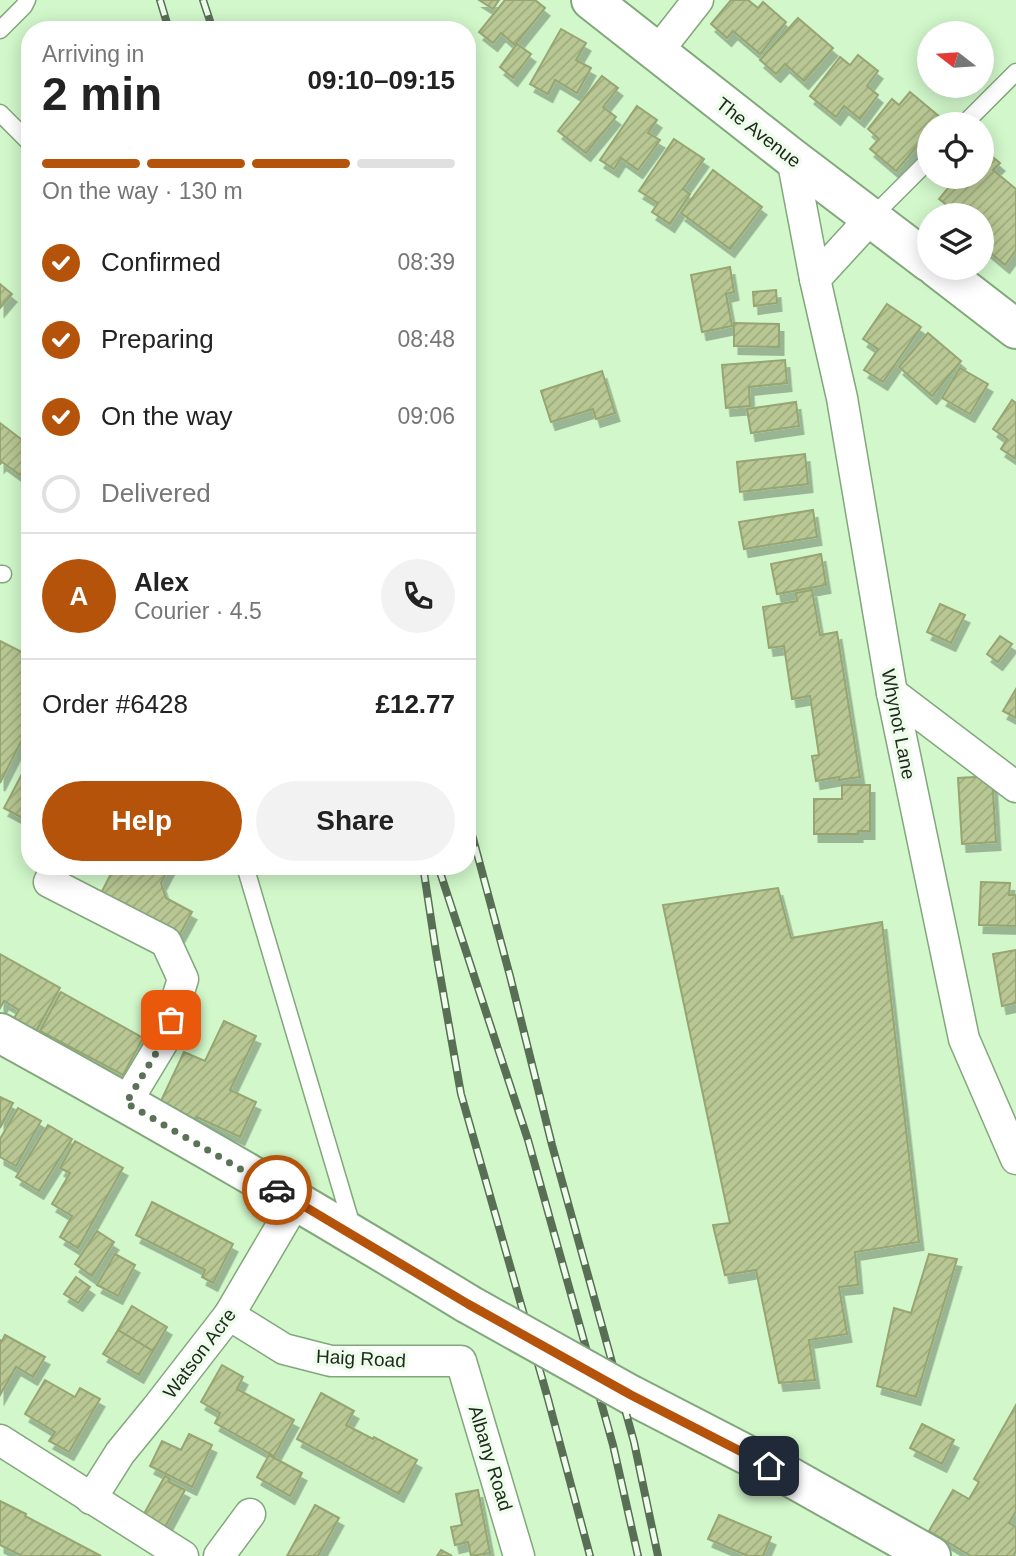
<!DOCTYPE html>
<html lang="en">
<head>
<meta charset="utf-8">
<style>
	:root { --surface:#fff; --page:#f2f2f2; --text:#222; --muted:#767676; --line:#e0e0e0; --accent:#b45309 }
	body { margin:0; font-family:Arial,sans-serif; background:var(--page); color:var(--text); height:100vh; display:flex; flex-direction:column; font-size:26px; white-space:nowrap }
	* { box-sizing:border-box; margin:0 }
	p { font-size:23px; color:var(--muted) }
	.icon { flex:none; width:38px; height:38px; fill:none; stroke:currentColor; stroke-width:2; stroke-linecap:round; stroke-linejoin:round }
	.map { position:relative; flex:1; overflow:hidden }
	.side { position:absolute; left:21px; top:21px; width:455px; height:854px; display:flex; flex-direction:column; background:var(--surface); border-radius:28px; box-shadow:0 4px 18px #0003 }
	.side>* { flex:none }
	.needle { width:46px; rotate:287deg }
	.controls { position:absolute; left:917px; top:21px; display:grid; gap:14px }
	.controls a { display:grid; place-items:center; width:77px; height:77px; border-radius:50%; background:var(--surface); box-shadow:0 4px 18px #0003; font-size:35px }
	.pin { position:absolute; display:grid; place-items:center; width:60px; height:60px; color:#fff; margin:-30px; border-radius:14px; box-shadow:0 4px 10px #0006 }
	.courier { position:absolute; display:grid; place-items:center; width:70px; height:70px; margin:-35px; border:5px solid #b45309; border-radius:50%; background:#fff; color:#222; box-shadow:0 2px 9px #0007 }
	.headline em { font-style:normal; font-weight:800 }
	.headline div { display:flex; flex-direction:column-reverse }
	.headline { display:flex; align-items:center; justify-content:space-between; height:119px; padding:0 21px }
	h1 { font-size:46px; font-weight:800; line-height:52px }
	.bar { display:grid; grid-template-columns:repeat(4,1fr); gap:10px 7px; align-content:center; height:84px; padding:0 21px }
	.bar i { height:9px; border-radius:5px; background:var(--line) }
	.bar .current { background:var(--accent) }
	.bar p { grid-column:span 4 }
	.line { display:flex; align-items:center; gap:18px; padding:0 21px; border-top:2px solid var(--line) }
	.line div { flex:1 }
	.round { display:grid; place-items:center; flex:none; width:74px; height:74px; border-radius:37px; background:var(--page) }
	ol { padding:0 21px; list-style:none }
	li { display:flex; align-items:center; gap:21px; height:77px }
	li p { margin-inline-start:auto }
	li .icon { padding:7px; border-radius:50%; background:var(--accent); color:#fff; stroke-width:4 }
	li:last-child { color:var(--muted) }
	li i { width:38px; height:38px; border:4px solid var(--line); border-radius:50% }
	.action { display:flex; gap:14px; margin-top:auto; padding:14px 21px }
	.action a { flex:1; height:80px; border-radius:42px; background:var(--accent); color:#fff; font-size:28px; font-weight:800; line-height:80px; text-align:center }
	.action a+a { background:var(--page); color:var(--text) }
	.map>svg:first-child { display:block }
	.building { fill:url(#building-hatch); stroke:#97a572; stroke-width:2; filter:url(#shadow) }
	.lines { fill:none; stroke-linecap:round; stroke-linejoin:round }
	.service-casing { stroke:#83a77d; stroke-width:19 }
	.minor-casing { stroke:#83a77d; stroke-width:33 }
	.tertiary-casing { stroke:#83a77d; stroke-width:42 }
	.service { stroke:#fff; stroke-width:16 }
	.minor { stroke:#fff; stroke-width:30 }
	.tertiary { stroke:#fff; stroke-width:38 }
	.rail-casing { stroke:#586f55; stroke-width:8 }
	.rail { stroke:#eefdeb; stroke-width:5; stroke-dasharray:16; stroke-linecap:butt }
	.tertiary-bridge-casing { stroke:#83a77d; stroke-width:42; stroke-linecap:butt }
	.tertiary-bridge { stroke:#fff; stroke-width:38 }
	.done { stroke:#5b7257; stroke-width:7; stroke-dasharray:0 12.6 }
	.route { stroke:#b45309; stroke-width:9 }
	.labels { text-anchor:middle; stroke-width:7; stroke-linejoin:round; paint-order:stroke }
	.street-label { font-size:19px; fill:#1b2a19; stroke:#eefdeb }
</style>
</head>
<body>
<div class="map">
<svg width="1016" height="1556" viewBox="0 0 1016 1556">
	<defs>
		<pattern id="building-hatch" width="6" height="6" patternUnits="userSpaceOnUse" patternTransform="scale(1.75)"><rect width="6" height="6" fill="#b8c793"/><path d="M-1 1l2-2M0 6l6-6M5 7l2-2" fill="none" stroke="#9eab7e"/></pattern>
		<filter id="shadow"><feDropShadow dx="4.5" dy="8" stdDeviation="0" flood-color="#0004"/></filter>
	</defs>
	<rect width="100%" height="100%" fill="#d1f7ca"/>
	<g class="building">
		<path d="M479 0H499L493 9Z"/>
		<path d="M505 0H535L545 8 515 45 501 33 493 43 479 32Z"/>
		<path d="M731 0H748L758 8 763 2 786 22 760 54 733 31 727 38 711 24Z"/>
		<path d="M798 18 833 48 804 81 785 64 776 74 760 60Z"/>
		<path d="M561 29 586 43 576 60 591 68 577 93 555 80 548 94 530 84Z"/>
		<path d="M517 44 531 54 513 78 500 67Z"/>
		<path d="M858 55 878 71 867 86 878 95 860 119 844 106 836 117 810 96 840 57 850 65Z"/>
		<path d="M602 76 618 88 603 107 616 117 586 153 558 131Z"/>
		<path d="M910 92 941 118 936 124H929V132L896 171 870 149 879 139 868 129 892 99 899 105Z"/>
		<path d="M637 106 657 120 648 133 660 140 638 170 621 158 614 169 600 160Z"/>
		<path d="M674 139 704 159 683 189 690 194 670 224 652 212 658 203 639 191Z"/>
		<path d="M982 148 1000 163 993 170 1016 189V250L1005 265 982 246V215H953L956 212 939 199 957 177H982Z"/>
		<path d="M713 170 762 207 730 249 681 213Z"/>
		<path d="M730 267 734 292 726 294 732 326 702 332 691 275Z"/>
		<path d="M0 284 12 294 0 308Z"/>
		<path d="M776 290 777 303 754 306 753 292Z"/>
		<path d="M887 304 921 327 883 382 864 370 878 349 863 339Z"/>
		<path d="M734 323 779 324V347L734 346Z"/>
		<path d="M928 333 961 361 932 396 899 367Z"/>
		<path d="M785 360 787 383 749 387 750 406 726 408 722 365Z"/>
		<path d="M960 368 988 384 970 414 942 398Z"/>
		<path d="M602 371 615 413 596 419 593 409 551 422 541 391Z"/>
		<path d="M1012 400 1016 403V459L1001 449 1007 439 993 429Z"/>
		<path d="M796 402 799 426 751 433 747 409Z"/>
		<path d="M0 423 30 446V462L20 475 2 462 0 464Z"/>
		<path d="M805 454 808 484 740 492 737 462Z"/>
		<path d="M813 510 817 537 744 549 739 522Z"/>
		<path d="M821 554 826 585 777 594 771 564Z"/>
		<path d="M812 590 820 635 837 632 860 777 839 780V777L816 781 812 756 819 755 810 696 792 699 784 646 769 648 763 607 797 601 796 593Z"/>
		<path d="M940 604 965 615 951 643 927 632Z"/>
		<path d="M1000 636 1012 644 998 662 987 654Z"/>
		<path d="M0 641 30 656V724L0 783Z"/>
		<path d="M1016 689V718L1003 711Z"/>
		<path d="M30 759V822L4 808Z"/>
		<path d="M992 776 996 842 962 844 958 778Z"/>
		<path d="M842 785H870V831H858V834H814V799H842Z"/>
		<path d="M115 866H170L161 883 166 898 192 912 180 934 170 937 98 899Z"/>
		<path d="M981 882 1010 883 1009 895H1016V926L979 925Z"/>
		<path d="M778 888 791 938 882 922 919 1242 855 1252 858 1285 839 1287 847 1334 809 1340 815 1380 779 1383 756 1270 725 1275 713 1225 730 1223 663 905Z"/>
		<path d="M1016 950V1003L1002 1006 993 954Z"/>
		<path d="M0 954 60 988 36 1031 14 1018 19 1010 4 1001 0 1008Z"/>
		<path d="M61 992 143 1038 123 1075 40 1031Z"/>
		<path d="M224 1021 256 1036 230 1090 256 1102 240 1137 197 1117 195 1121 160 1103 184 1052 205 1061Z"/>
		<path d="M0 1097 13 1103 0 1128Z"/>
		<path d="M18 1108 41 1121 16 1166 0 1157V1139Z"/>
		<path d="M48 1125 72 1139 39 1191 16 1177Z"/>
		<path d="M75 1141 123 1168 78 1248 60 1237 72 1216 52 1204 70 1173 60 1168Z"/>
		<path d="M152 1202 233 1244 213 1283 202 1277 205 1270 136 1235Z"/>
		<path d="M97 1231 114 1242 92 1276 75 1264Z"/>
		<path d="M115 1254 135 1265 118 1296 97 1285Z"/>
		<path d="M929 1254 957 1259 916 1397 877 1386 894 1308 911 1313Z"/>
		<path d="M76 1277 90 1287 78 1303 64 1294Z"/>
		<path d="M132 1306 167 1327 153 1351 118 1330Z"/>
		<path d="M118 1330 153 1351 139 1375 103 1354Z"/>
		<path d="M5 1335 45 1357 33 1377 16 1367 0 1395V1340L2 1341Z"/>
		<path d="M222 1365 243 1377 237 1389 294 1420 274 1456 215 1423 220 1413 201 1402Z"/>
		<path d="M45 1380 75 1397 80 1388 100 1399 69 1452 49 1441 55 1432 25 1414Z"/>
		<path d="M321 1393 354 1411 346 1425 373 1439 374 1437 417 1460 399 1494 297 1439Z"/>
		<path d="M1016 1405V1511L1009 1523 1016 1527V1551L1013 1556H971L929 1531 953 1490 969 1499 979 1482 974 1479Z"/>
		<path d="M922 1424 954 1440 942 1464 910 1448Z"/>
		<path d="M189 1434 212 1445 192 1487 150 1466 162 1441 181 1450Z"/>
		<path d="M269 1455 302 1473 290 1496 257 1477Z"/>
		<path d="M165 1476 170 1479 169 1482 185 1490 162 1533 140 1521Z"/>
		<path d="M478 1490 490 1553 471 1556 468 1542 455 1545 451 1527 462 1525 456 1494Z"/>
		<path d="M0 1501 26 1514 25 1516 101 1556H22L0 1545Z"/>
		<path d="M315 1505 339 1518 318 1556H287Z"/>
		<path d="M719 1515 771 1537 763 1556H748L708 1539Z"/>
		<path d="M441 1550 452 1556H437Z"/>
	</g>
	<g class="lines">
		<defs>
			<g id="service">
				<path d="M0 30 24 6 27 0"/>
				<path d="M0 113 30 143"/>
				<path d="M964 124 1016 72"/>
				<path d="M872 217 929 160"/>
				<path d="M0 574H3"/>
				<path d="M245 866 352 1226"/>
			</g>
			<g id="minor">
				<path d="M658 51 698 0"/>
				<path d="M792 158 815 279 842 398 892 693 964 1039 1016 1159"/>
				<path d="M815 279 872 217"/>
				<path d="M892 693 1016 787"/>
				<path d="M57 866 49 882 166 942 183 979 164 1040 126 1103"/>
				<path d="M229 1315 284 1349 331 1361H461L519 1556"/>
				<path d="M0 1440 183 1556"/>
				<path d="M91 1499 120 1453 156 1409 229 1315 296 1201"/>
				<path d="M219 1556 250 1514"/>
			</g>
			<g id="tertiary">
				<path d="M591 0 792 158 929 262"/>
				<path d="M937 268 1016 329"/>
				<path d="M0 1033C158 1120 314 1210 468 1304"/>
				<path d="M631 1395 792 1478 931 1556"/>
			</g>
		</defs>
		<use href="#service" class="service-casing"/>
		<use href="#minor" class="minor-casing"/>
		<use href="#tertiary" class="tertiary-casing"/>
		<use href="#service" class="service"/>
		<use href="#minor" class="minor"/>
		<use href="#tertiary" class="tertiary"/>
		<defs>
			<g id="rail">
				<path d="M160 0 169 30"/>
				<path d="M203 0 213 30"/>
				<path d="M467 816 510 976 552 1145 634 1442 658 1556"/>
				<path d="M423 866 436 952 461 1094 548 1399 590 1556"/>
				<path d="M438 866 528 1140 613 1445 638 1556"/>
			</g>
		</defs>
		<use href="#rail" class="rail-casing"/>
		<use href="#rail" class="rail"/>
		<defs>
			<path id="tertiary-bridge" d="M468 1304 631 1395"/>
		</defs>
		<use href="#tertiary-bridge" class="tertiary-bridge-casing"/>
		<use href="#tertiary-bridge" class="tertiary-bridge"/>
	</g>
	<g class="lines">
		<path class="done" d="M171 1020 164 1040 126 1103 277 1190"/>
		<path class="route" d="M277 1190 468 1304 631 1395 769 1466"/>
	</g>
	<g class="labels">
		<g class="street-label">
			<text transform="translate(759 132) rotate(38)" y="7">The Avenue</text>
			<text transform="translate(899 724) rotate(79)" y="7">Whynot Lane</text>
			<text transform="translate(199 1353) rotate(-53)" y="7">Watson Acre</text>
			<text transform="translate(361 1358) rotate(3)" y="7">Haig Road</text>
			<text transform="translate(491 1458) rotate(73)" y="7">Albany Road</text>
		</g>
	</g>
</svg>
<div class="controls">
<a><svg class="needle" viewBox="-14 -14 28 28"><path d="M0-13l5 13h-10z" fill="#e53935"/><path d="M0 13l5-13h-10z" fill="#767676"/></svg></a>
<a><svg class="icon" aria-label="locate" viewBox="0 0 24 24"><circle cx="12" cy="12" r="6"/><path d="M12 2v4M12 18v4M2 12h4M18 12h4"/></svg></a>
<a><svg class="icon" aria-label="layers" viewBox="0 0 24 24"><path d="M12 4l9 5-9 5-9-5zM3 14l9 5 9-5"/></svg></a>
</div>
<div class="pin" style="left:171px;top:1020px;background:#ea580c"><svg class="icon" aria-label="bag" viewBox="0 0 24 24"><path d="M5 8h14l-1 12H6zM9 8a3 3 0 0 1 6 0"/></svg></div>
<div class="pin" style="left:769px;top:1466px;background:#1f2937"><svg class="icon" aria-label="home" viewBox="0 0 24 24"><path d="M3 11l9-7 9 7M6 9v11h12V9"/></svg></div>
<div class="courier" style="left:277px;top:1190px"><svg class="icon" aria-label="car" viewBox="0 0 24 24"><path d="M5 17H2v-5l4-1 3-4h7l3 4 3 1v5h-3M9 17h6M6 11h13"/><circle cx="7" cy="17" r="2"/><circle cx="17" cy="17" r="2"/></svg></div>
<section class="side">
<div class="headline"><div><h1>2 min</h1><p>Arriving in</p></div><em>09:10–09:15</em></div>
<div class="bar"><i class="current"></i><i class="current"></i><i class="current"></i><i></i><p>On the way · 130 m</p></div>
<ol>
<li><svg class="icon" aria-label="check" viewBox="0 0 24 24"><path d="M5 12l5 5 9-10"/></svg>Confirmed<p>08:39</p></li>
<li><svg class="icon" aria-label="check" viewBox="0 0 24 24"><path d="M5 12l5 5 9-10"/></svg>Preparing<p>08:48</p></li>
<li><svg class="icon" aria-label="check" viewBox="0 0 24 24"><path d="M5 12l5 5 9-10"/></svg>On the way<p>09:06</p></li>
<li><i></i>Delivered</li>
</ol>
<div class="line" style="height:126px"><b class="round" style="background:var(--accent);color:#fff">A</b><div><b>Alex</b><p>Courier · 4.5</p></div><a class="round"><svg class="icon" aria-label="phone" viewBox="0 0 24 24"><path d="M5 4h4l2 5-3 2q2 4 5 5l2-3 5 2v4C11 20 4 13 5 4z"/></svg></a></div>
<div class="line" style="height:91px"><div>Order #6428</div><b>£12.77</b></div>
<div class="action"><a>Help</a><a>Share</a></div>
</section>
</div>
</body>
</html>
